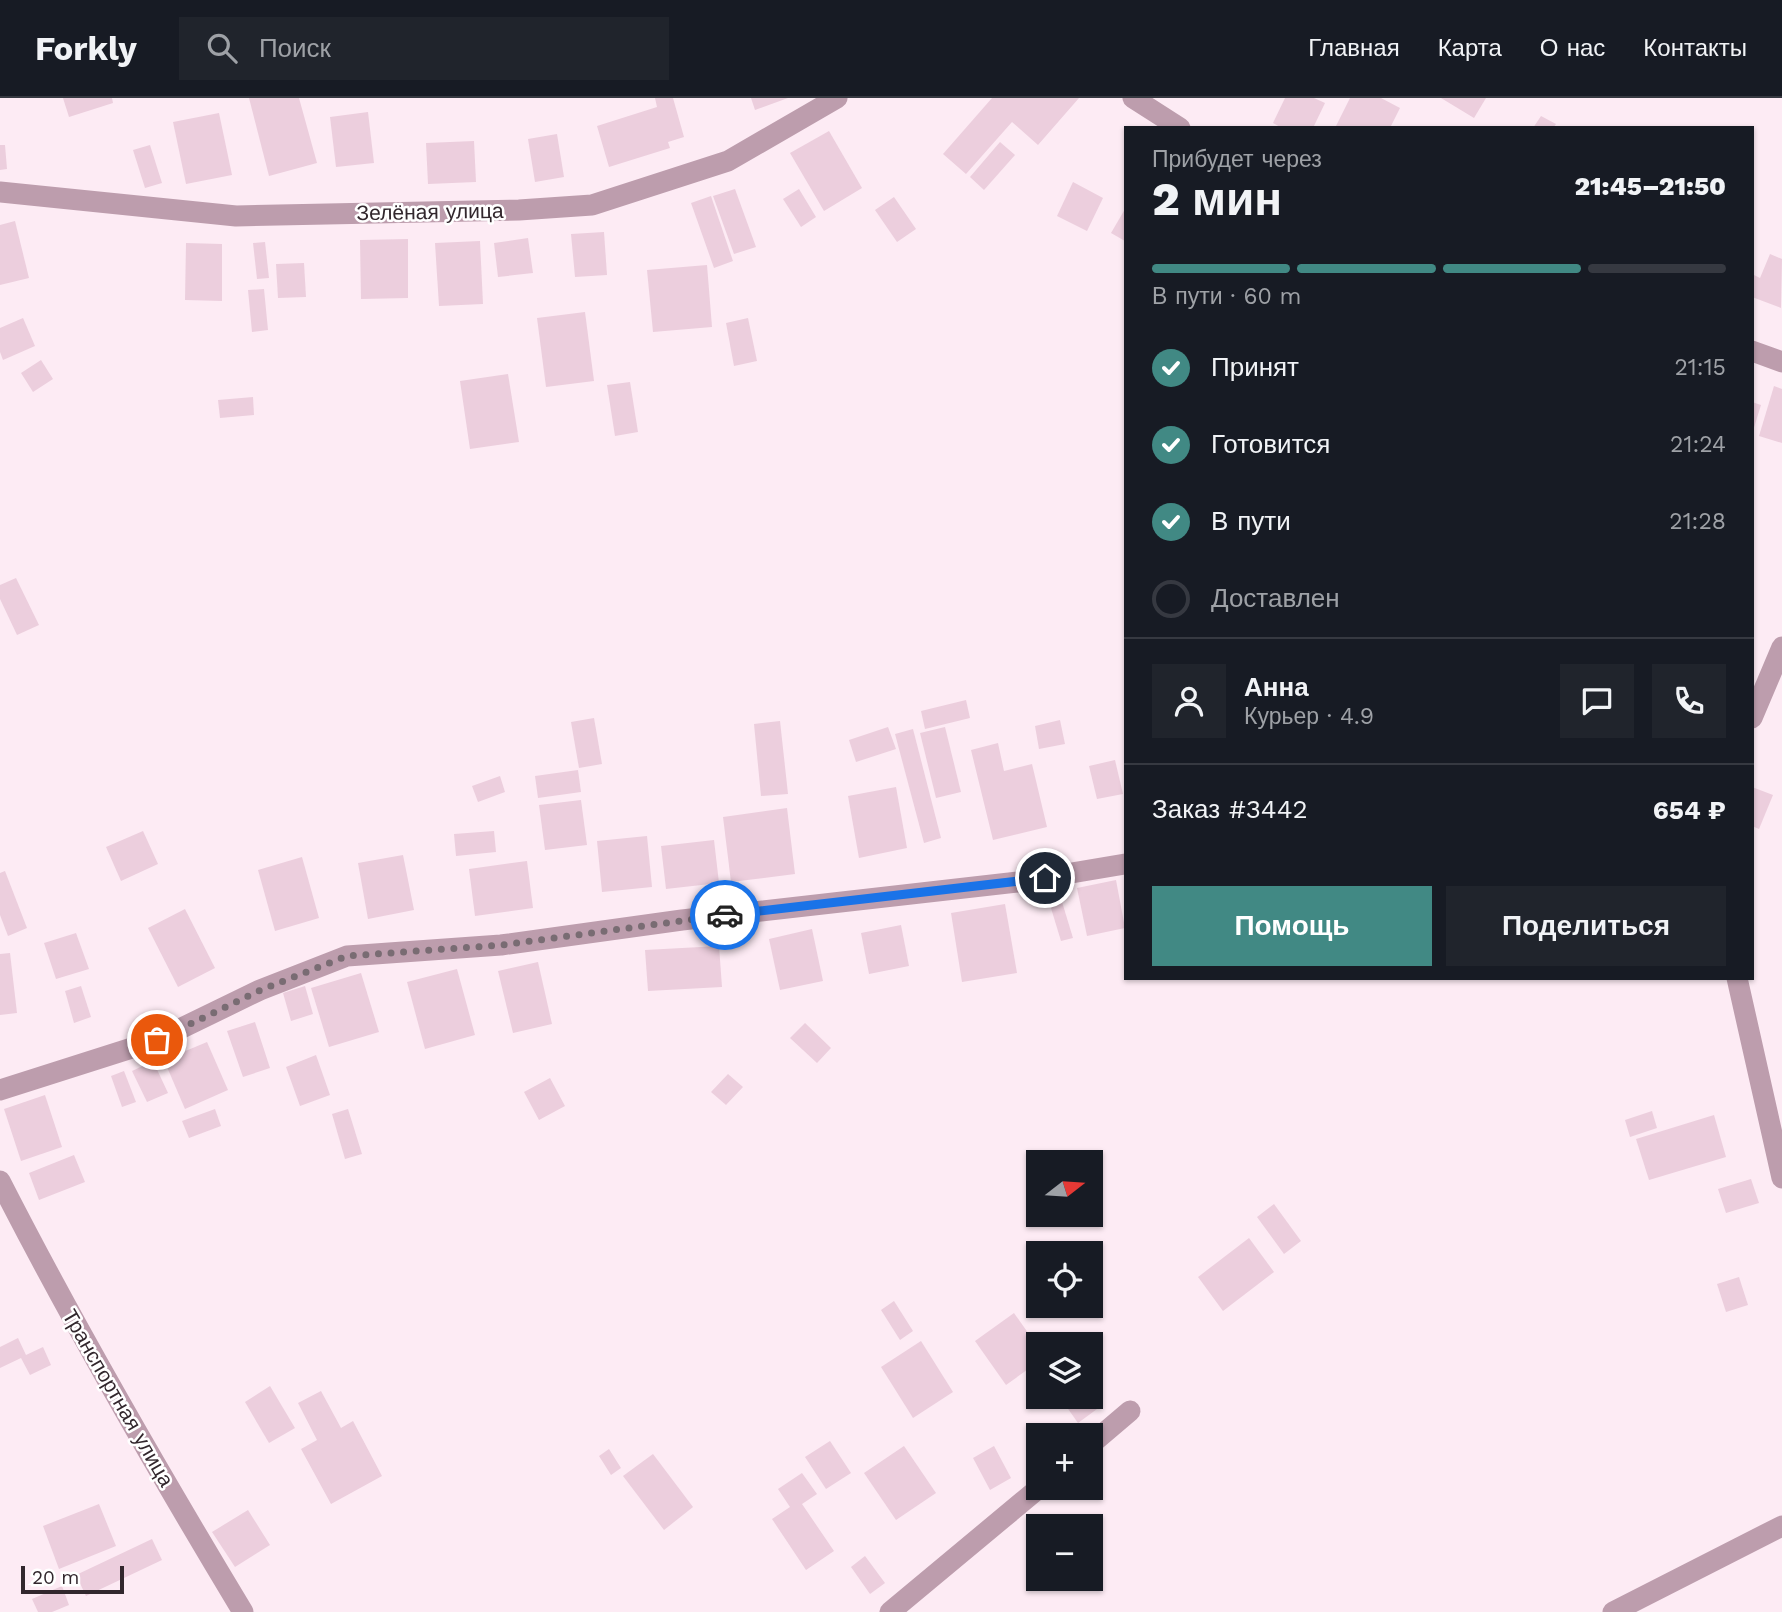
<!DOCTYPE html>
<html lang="ru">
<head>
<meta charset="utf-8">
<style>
	:root { --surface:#171b24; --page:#20242c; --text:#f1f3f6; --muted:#9ea1a6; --line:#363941; --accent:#418984 }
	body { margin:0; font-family:"Work Sans",sans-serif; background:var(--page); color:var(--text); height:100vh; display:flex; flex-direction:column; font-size:26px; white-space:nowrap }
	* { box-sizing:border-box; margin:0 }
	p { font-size:23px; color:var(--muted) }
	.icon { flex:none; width:38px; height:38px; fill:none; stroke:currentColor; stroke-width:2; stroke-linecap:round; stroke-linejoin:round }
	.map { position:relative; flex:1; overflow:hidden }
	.sheet { position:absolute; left:1124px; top:28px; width:630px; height:854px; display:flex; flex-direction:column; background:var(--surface); border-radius:0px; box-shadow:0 2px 5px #0004 }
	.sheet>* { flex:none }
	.needle { width:46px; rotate:73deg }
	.fabs { position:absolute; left:1026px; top:1052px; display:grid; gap:14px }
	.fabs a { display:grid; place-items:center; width:77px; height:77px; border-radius:0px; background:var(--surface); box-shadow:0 2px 5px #0004; font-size:35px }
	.scale { position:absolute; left:21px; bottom:18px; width:103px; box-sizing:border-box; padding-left:7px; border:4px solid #32272d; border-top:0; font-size:19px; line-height:24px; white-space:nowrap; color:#32272d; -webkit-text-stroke:5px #fff; paint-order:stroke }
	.pin { position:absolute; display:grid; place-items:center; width:60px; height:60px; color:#fff; margin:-30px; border:4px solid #fff; border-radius:50%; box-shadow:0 2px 7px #0007 }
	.courier { position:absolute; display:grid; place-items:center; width:70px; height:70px; margin:-35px; border:5px solid #1a73e8; border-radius:50%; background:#fff; color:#222; box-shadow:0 2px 9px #0007 }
	.head em { font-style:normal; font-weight:800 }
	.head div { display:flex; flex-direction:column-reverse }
	.head { display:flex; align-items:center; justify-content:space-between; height:119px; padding:0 28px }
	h1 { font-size:46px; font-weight:800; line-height:52px }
	.bar { display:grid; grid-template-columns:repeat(4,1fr); gap:10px 7px; align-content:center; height:84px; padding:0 28px }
	.bar i { height:9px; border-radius:5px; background:var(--line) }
	.bar .active { background:var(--accent) }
	.bar p { grid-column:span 4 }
	.line { display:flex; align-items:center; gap:18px; padding:0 28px; border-top:2px solid var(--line) }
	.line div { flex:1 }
	.round { display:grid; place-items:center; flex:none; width:74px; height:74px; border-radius:0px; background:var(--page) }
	ol { padding:0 28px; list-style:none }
	li { display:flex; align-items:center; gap:21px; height:77px }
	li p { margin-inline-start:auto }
	li .icon { padding:7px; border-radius:50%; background:var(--accent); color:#fff; stroke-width:4 }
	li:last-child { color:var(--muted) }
	li i { width:38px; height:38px; border:4px solid var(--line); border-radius:50% }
	.button { display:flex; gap:14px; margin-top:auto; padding:14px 28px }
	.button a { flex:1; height:80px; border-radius:0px; background:var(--accent); color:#fff; font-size:28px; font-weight:800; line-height:80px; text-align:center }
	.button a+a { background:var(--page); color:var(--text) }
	header { display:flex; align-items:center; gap:42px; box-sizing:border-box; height:98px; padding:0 35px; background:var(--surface); border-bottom:2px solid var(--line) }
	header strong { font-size:33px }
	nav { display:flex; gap:38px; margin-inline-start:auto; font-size:24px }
	.search { width:490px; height:63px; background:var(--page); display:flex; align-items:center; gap:18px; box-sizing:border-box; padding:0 24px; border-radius:0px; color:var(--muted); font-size:26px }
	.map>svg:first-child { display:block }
	.building { fill:#eccedd }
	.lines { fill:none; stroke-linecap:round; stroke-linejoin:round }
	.minor { stroke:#bd9dad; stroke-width:21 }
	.done { stroke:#796c73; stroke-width:7; stroke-dasharray:0 12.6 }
	.route { stroke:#1a73e8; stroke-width:9 }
	.labels { text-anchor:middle; stroke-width:5; stroke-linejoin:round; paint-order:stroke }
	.street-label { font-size:21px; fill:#32272d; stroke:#fff }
</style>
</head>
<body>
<header>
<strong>Forkly</strong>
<div class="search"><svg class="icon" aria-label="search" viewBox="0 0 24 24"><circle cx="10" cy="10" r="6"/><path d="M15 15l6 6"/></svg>Поиск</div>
<nav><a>Главная</a><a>Карта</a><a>О нас</a><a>Контакты</a></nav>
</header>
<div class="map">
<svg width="1782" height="1514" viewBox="0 0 1782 1514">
	<rect width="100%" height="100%" fill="#fdebf4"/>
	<g class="building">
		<path d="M63 0H112L113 5 69 19Z"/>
		<path d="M249 0H299L317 65 269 78Z"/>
		<path d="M655 0H673L684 39 668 44 670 50 609 69 597 28 657 9Z"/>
		<path d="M751 0H788L755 12Z"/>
		<path d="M992 0H1079L1038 47 1012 24 966 76 943 56Z"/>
		<path d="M1285 0H1314L1325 5 1313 30H1282L1273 25Z"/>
		<path d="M1350 0H1381L1400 10 1390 30H1335Z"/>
		<path d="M1441 0H1486L1474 20Z"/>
		<path d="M368 14 374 65 336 69 330 19Z"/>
		<path d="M219 15 232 77 186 86 173 24Z"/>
		<path d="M1541 18 1556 26 1553 30H1533Z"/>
		<path d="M829 33 862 90 824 113 790 55Z"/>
		<path d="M557 36 564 79 535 84 528 41Z"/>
		<path d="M474 43 476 84 428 86 426 45Z"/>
		<path d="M1000 44 1015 57 984 92 970 79Z"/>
		<path d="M0 47H5L7 71 0 72Z"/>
		<path d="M150 47 162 85 145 90 133 52Z"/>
		<path d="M1073 84 1103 100 1087 133 1057 118Z"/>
		<path d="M735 91 756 149 734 156 713 98Z"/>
		<path d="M799 91 816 119 801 129 783 101Z"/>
		<path d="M711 98 733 163 714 170 691 105Z"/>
		<path d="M894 99 916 131 897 144 875 112Z"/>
		<path d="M1125 111V143L1111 135Z"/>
		<path d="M15 123 29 180 0 187V127Z"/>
		<path d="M604 134 607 177 575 179 571 136Z"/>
		<path d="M528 140 533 175 498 179 494 145Z"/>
		<path d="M408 141V200L361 201 360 142Z"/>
		<path d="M480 143 483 206 439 208 435 145Z"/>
		<path d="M265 144 269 180 257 181 253 145Z"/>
		<path d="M186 145 222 146V203L185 202Z"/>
		<path d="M1770 156 1782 161 1781 210 1752 199V176L1760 180Z"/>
		<path d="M304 165 306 199 278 200 276 166Z"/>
		<path d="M707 167 712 229 653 234 647 172Z"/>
		<path d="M264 191 268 232 252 234 248 192Z"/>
		<path d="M585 214 594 283 546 289 537 220Z"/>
		<path d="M23 220 35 248 3 262 0 254V230Z"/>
		<path d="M748 220 757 263 734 268 726 225Z"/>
		<path d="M41 262 53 281 33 294 21 275Z"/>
		<path d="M508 276 519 344 470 351 460 283Z"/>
		<path d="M630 284 638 334 615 338 607 287Z"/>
		<path d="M1774 288 1782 291V345L1759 338Z"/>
		<path d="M253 299 254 317 220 320 218 302Z"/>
		<path d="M1752 304 1761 307 1752 336Z"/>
		<path d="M16 480 39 527 17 537 0 501V487Z"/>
		<path d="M966 602 970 620 925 631 921 613Z"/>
		<path d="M594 620 602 666 579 670 571 624Z"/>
		<path d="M1060 622 1065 646 1039 651 1035 628Z"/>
		<path d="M780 623 788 696 761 698 754 626Z"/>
		<path d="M888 629 896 651 856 664 849 642Z"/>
		<path d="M945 629 961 694 936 700 920 635Z"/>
		<path d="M913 631 941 740 924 745 895 636Z"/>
		<path d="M998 645 1004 673 1032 666 1047 729 993 742 971 652Z"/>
		<path d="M1115 662 1123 696 1097 701 1089 668Z"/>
		<path d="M578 672 581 694 538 700 535 678Z"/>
		<path d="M500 678 505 694 478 704 472 688Z"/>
		<path d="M896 689 907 750 859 760 848 698Z"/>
		<path d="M1752 689 1773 697 1759 731 1752 728Z"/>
		<path d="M581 702 587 747 545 752 539 707Z"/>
		<path d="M787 710 795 776 731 784 723 719Z"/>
		<path d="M143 733 158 766 121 783 106 749Z"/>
		<path d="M494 733 496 754 456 758 454 736Z"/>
		<path d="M647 738 652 789 602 794 597 743Z"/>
		<path d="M714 742 719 785 666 791 661 748Z"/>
		<path d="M403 757 414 812 368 821 358 765Z"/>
		<path d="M302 759 319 820 275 833 258 772Z"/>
		<path d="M527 763 533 810 475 818 469 771Z"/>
		<path d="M5 773 27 830 8 838 0 817V775Z"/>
		<path d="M1116 782 1125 830 1087 838 1077 790Z"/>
		<path d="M1059 794 1073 840 1061 843 1047 797Z"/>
		<path d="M1005 806 1017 875 962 884 951 815Z"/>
		<path d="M185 811 215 870 178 889 148 830Z"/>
		<path d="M901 827 909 868 869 876 861 835Z"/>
		<path d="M812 831 823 883 780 892 769 841Z"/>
		<path d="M76 835 89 871 56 881 44 845Z"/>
		<path d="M719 848 722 889 648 893 645 852Z"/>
		<path d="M10 855 17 915 0 917V856Z"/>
		<path d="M538 864 552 926 513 935 498 873Z"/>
		<path d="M457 871 475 937 425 951 407 884Z"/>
		<path d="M361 875 379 934 329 949 311 890Z"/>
		<path d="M81 888 91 919 74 925 65 893Z"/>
		<path d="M305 888 313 916 291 923 283 895Z"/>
		<path d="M255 924 270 970 243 979 227 933Z"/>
		<path d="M805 925 831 950 817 965 790 940Z"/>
		<path d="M207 944 228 992 185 1011 164 962Z"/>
		<path d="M316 957 330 997 300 1008 286 969Z"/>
		<path d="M153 963 168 995 147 1004 132 973Z"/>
		<path d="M124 973 136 1004 122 1009 111 978Z"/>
		<path d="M728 976 743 989 726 1007 711 994Z"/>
		<path d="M550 980 565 1008 539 1022 524 994Z"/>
		<path d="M45 997 62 1049 21 1063 4 1011Z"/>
		<path d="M215 1011 221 1028 189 1040 182 1023Z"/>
		<path d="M348 1011 362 1056 345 1061 332 1016Z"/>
		<path d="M1652 1013 1657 1030 1630 1039 1625 1022Z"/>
		<path d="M1714 1017 1726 1059 1649 1082 1636 1041Z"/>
		<path d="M74 1057 85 1084 39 1102 29 1075Z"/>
		<path d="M1751 1081 1759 1105 1726 1115 1718 1091Z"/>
		<path d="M1274 1106 1301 1143 1284 1156 1257 1119Z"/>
		<path d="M1249 1140 1274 1174 1223 1213 1198 1179Z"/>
		<path d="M1739 1179 1748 1207 1726 1214 1717 1186Z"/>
		<path d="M894 1203 913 1233 900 1242 881 1212Z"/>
		<path d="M1014 1215 1038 1249V1264L1006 1287 975 1243Z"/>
		<path d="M18 1240 26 1257 43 1249 51 1267 30 1277 21 1260 0 1270V1249Z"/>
		<path d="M921 1243 953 1294 913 1320 881 1269Z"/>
		<path d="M270 1288 295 1330 269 1345 245 1304Z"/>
		<path d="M321 1293 341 1330 353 1323 382 1378 331 1406 301 1351 317 1342 298 1305Z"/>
		<path d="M1059 1298H1088L1097 1311 1078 1325Z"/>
		<path d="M830 1343 851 1375 826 1391 805 1359Z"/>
		<path d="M904 1348 936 1395 896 1422 864 1375Z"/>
		<path d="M994 1348 1011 1380 990 1392 973 1360Z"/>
		<path d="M609 1351 621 1370 611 1377 599 1358Z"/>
		<path d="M653 1356 693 1409 664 1432 623 1378Z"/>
		<path d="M802 1375 817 1396 802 1406 834 1453 806 1472 772 1421 790 1409 778 1391Z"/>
		<path d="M99 1406 116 1448 59 1471 43 1428Z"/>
		<path d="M248 1412 270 1447 235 1469 212 1434Z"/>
		<path d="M152 1441 162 1462 86 1498 76 1477Z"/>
		<path d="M865 1458 885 1485 870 1496 851 1469Z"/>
		<path d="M62 1488 69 1507 52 1514H38L32 1501Z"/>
	</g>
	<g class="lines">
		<g class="minor">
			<path d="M1133 0 1180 30"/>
			<path d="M0 94 236 118 519 112 592 107 728 63 837 0"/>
			<path d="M1752 253 1782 264"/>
			<path d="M1752 620 1782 549"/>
			<path d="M1737 880 1782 1080"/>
			<path d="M0 992 157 942 260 892 347 858 501 847 682 822 1018 784 1125 766"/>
			<path d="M0 1083C75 1230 158 1373 243 1514"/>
			<path d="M1090 1347 1130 1313"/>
			<path d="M890 1514 1039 1390"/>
			<path d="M1613 1514 1782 1428"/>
		</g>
	</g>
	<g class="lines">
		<path class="done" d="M157 942 261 892 347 858 502 847 725 817"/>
		<path class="route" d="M725 817 1045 780"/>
	</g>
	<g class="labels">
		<g class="street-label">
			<text transform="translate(430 114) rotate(-1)" y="7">Зелёная улица</text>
			<text transform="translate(118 1300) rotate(60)" y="7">Транспортная улица</text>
		</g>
	</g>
</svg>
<div class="fabs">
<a><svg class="needle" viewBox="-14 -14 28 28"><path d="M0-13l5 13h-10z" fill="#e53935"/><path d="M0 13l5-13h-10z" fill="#9ea1a6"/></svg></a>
<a><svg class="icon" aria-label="locate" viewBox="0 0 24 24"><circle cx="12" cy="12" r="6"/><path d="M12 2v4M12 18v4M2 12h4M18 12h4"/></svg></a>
<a><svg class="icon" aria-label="layers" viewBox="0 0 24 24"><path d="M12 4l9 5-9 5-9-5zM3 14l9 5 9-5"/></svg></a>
<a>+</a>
<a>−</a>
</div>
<div class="scale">20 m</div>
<div class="pin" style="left:157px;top:942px;background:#ea580c"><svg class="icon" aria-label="bag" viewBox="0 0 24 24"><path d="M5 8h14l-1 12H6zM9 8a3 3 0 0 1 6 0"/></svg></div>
<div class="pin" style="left:1045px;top:780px;background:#1f2937"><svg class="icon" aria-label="home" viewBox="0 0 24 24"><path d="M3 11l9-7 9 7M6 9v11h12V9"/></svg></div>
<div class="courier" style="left:725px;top:817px"><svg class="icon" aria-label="car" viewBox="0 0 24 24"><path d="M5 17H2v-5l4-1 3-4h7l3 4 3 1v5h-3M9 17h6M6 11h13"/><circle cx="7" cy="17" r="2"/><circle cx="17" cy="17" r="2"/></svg></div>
<section class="sheet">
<div class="head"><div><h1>2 мин</h1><p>Прибудет через</p></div><em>21:45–21:50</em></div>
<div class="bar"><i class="active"></i><i class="active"></i><i class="active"></i><i></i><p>В пути · 60 m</p></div>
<ol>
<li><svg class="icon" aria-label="check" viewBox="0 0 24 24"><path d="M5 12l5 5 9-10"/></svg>Принят<p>21:15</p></li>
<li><svg class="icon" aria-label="check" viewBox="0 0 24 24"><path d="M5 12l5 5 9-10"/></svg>Готовится<p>21:24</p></li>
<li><svg class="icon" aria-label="check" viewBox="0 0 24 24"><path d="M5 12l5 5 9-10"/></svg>В пути<p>21:28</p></li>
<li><i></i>Доставлен</li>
</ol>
<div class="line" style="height:126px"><a class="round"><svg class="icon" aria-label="person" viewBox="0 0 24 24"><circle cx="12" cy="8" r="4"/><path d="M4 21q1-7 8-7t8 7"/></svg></a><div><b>Анна</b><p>Курьер · 4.9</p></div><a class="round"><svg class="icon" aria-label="chat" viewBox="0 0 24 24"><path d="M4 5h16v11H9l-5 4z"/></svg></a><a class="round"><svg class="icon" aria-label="phone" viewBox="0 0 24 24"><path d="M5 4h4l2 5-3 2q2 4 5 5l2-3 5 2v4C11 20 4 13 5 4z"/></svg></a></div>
<div class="line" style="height:91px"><div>Заказ #3442</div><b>654 ₽</b></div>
<div class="button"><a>Помощь</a><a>Поделиться</a></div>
</section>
</div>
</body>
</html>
